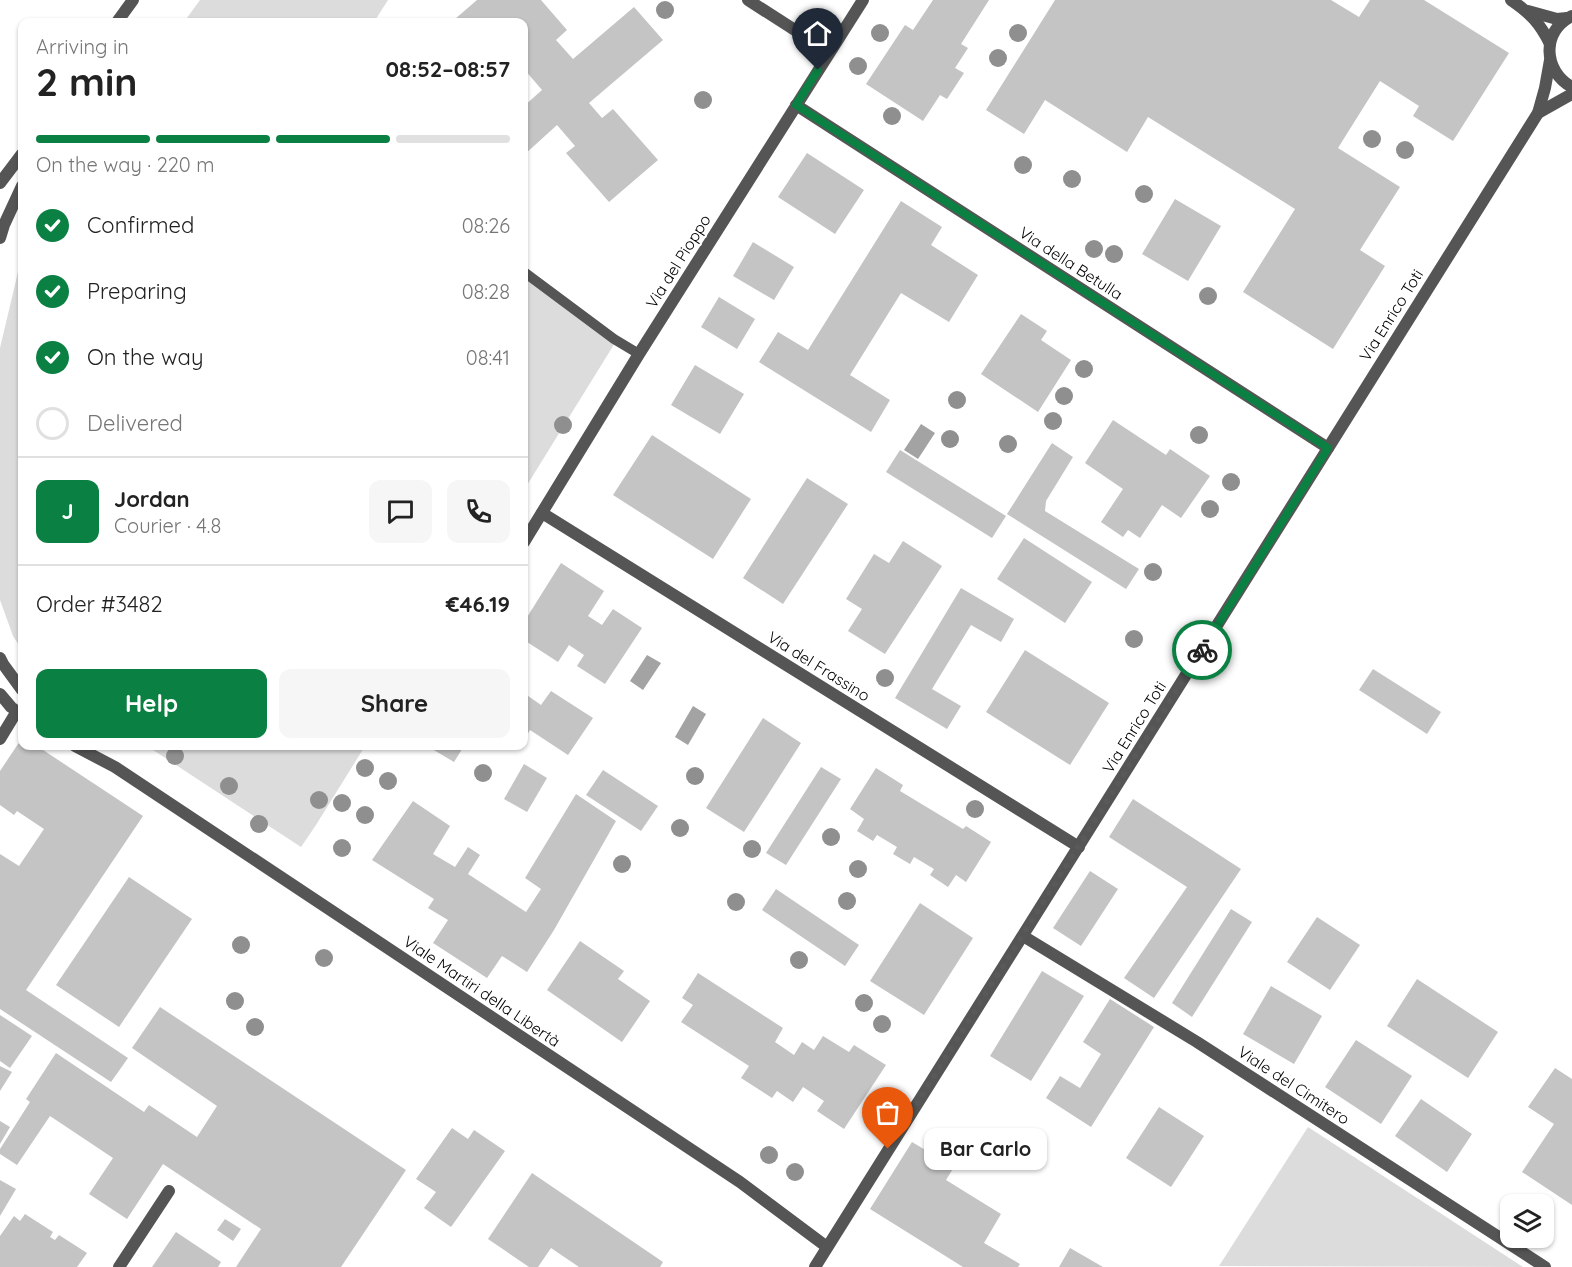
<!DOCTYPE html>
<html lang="en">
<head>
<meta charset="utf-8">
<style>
	:root { --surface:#fff; --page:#f6f6f6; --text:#222; --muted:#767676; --line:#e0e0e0; --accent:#0b8043 }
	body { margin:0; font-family:Quicksand,sans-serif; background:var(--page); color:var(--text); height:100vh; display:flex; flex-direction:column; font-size:22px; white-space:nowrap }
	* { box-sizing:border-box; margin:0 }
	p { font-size:20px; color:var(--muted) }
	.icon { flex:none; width:33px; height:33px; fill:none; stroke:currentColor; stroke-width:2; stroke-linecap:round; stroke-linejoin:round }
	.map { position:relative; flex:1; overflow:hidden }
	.sheet { position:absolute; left:18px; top:18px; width:510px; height:732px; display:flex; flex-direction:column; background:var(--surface); border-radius:12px; box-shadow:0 2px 4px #0004 }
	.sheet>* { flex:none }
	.buttons { position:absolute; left:1500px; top:1194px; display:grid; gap:12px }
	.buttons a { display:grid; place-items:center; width:54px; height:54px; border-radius:12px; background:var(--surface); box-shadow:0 2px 4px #0004; font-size:30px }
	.pin { position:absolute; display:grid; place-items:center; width:51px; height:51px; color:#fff; margin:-62px -26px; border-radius:50% 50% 50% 0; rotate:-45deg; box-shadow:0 0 6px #0007 }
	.pin .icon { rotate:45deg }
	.courier { position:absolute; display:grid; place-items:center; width:60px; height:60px; margin:-30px; border:4px solid #0b8043; border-radius:50%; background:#fff; color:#222; box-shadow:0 2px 8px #0007 }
	.bubble { position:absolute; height:42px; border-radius:12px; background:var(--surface); box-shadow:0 2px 4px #0004; font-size:20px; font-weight:700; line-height:42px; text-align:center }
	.overview em { font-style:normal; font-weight:700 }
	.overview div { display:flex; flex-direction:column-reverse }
	.overview { display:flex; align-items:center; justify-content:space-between; height:102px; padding:0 18px }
	h1 { font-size:39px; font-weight:700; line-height:45px }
	.bar { display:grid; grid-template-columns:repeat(4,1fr); gap:9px 6px; align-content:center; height:72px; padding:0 18px }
	.bar i { height:8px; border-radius:4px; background:var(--line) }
	.bar .active { background:var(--accent) }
	.bar p { grid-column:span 4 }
	.line { display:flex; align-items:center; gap:15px; padding:0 18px; border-top:2px solid var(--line) }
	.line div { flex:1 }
	.round { display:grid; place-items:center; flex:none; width:63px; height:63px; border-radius:12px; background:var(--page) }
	ol { padding:0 18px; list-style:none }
	li { display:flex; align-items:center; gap:18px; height:66px }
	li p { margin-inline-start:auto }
	li .icon { padding:6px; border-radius:50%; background:var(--accent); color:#fff; stroke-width:4 }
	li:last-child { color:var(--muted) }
	li i { width:33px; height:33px; border:3px solid var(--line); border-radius:50% }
	.cta { display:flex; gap:12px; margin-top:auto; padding:12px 18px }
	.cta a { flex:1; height:69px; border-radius:12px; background:var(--accent); color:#fff; font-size:24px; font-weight:700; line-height:69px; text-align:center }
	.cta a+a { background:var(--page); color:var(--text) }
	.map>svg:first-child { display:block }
	.green { fill:#dcdcdc }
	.water { fill:#a3a3a3 }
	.building { fill:#c4c4c4 }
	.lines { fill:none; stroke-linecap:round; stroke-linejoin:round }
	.service { stroke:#555; stroke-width:10 }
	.minor { stroke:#555; stroke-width:12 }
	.tertiary { stroke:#555; stroke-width:12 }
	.tree { fill:#8f8f8f }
	.done { stroke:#595959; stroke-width:6; stroke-dasharray:0 10.8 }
	.route { stroke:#0b8043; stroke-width:8 }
	.labels { text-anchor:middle; stroke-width:4.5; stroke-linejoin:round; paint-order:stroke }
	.street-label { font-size:16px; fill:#000; stroke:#fff }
</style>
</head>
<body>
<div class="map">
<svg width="1572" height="1267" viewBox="0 0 1572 1267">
	<rect width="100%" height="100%" fill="#fff"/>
	<g class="green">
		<path d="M200 0H388L374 22H184Z"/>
		<path d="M22 255V650L13 636 0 600V348Z"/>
		<path d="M524 276 618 338 524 490Z"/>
		<path d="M147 746H365L316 825 301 847Z"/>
		<path d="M1308 1127 1523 1267 1219 1266Z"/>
	</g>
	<g class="water">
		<path d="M921 424 935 433 918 459 904 450Z"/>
		<path d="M647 655 661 663 643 690 630 681Z"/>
		<path d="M693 706 706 714 688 745 675 737Z"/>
	</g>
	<g class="building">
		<path d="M477 0H541L567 30 556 40 573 59 634 7 663 40 589 103 602 118 613 109 658 160 609 202 566 153 575 146 557 125 524 155V106L542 90 524 69V22H458L455 19Z"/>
		<path d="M933 0H989L961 44 968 48 955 68 964 73 947 99 940 95 923 121 866 84 905 25 913 30Z"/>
		<path d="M1055 0H1331L1359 17 1370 0H1424L1509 53 1453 141 1413 116 1419 106 1380 81 1338 148 1400 187 1360 250 1385 266 1333 349 1243 292 1295 209 1148 117 1127 152 1045 100 1024 134 986 110Z"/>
		<path d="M807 153 864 190 835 234 778 197Z"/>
		<path d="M1175 199 1221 226 1188 281 1142 254Z"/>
		<path d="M901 201 942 227 931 245 978 275 949 322 901 293 850 375 890 400 871 432 759 362 778 332 808 350Z"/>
		<path d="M753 242 794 267 774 300 733 276Z"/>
		<path d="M719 297 755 319 737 349 701 327Z"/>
		<path d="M1021 314 1047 331 1041 340 1071 360 1038 412 981 374Z"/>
		<path d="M695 365 744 394 720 434 671 405Z"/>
		<path d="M1113 420 1166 455 1170 449 1210 476 1181 518 1162 505 1140 538 1128 530 1123 537 1101 522 1123 489 1085 463Z"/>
		<path d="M652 435 751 499 713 559 613 495Z"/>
		<path d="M1052 443 1073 457 1046 501 1045 511 1139 569 1126 589 1007 514Z"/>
		<path d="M900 450 1006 516 992 538 886 472Z"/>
		<path d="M807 478 848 504 783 604 743 578Z"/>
		<path d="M1024 538 1092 582 1065 623 997 579Z"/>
		<path d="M903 541 942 566 885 654 848 631 862 609 846 599 874 554 889 563Z"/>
		<path d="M561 563 604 591 588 616 602 625 613 609 642 628 605 684 577 666 584 655 569 645 558 662 524 640V622Z"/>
		<path d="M961 588 1014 619 1001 642 971 625 932 689 961 706 947 729 895 698Z"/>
		<path d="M1025 650 1109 703 1070 765 986 712Z"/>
		<path d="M1373 669 1441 712 1427 734 1359 690Z"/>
		<path d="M551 691 593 718 568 755 530 730 524 740V693L541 705Z"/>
		<path d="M763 718 801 743 744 832 706 808Z"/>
		<path d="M22 742V746H37L143 816 26 990 128 1058 111 1082 0 1009V854L19 866 44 829 17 811 14 815 0 805V771L18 744Z"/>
		<path d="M427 746H464L454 762Z"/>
		<path d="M524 764 547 778 527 812 504 799Z"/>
		<path d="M821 767 841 779 786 865 766 853Z"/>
		<path d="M876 768 903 785 900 791 963 829 966 826 991 842 966 882 956 875 948 887 930 875 934 869 914 857 910 864 893 854 897 847 877 835 873 841 857 831 864 819 850 809Z"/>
		<path d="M603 770 658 806 641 831 586 795Z"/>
		<path d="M576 794 616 821 554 930 527 972 502 956 487 978 433 943 448 920 428 908 434 899 372 860 413 801 450 826 433 854 455 867 468 847 480 855 468 874 526 912 541 889 525 878Z"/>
		<path d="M1133 799 1241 869 1154 998 1124 978 1187 887 1109 837Z"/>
		<path d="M1090 871 1118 889 1081 946 1053 928Z"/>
		<path d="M129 877 192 919 119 1027 56 985Z"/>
		<path d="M776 889 859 945 845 966 762 910Z"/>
		<path d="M920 903 973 938 924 1015 870 981Z"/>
		<path d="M1231 909 1252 922 1192 1017 1172 1003Z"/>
		<path d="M1317 917 1360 945 1330 990 1287 962Z"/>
		<path d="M580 941 624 971 618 979 650 1001 622 1042 547 990Z"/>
		<path d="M1042 971 1084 996 1031 1081 990 1056Z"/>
		<path d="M698 973 783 1028 775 1042 794 1055 802 1042 814 1050 823 1036 849 1052 854 1045 886 1065 844 1129 817 1111 824 1101 803 1087 793 1102 777 1091 772 1098 741 1078 749 1066 681 1022 693 1005 682 998Z"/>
		<path d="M1417 979 1498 1032 1468 1078 1387 1026Z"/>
		<path d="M1271 986 1322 1016 1294 1064 1243 1034Z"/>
		<path d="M1110 999 1154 1027 1091 1127 1046 1098 1060 1076 1080 1088 1101 1054 1083 1042Z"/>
		<path d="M160 1007 406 1170 341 1267H236L261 1229 163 1164 127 1219 89 1194 113 1158 50 1116 17 1165 0 1154V1149L30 1102 26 1099 56 1053 144 1112 149 1105 197 1137 217 1106 132 1048Z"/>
		<path d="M0 1015 32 1036 10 1068 0 1061Z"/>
		<path d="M1356 1040 1412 1076 1381 1124 1325 1087Z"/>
		<path d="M0 1066 12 1072 0 1091Z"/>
		<path d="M1555 1068 1572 1079V1205L1522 1172 1554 1124 1528 1107Z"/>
		<path d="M1421 1099 1472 1134 1447 1172 1395 1136Z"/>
		<path d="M1159 1107 1204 1136 1171 1187 1126 1158Z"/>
		<path d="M0 1121 10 1127 0 1144Z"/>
		<path d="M452 1128 468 1139 474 1130 505 1151 451 1227 424 1208 436 1192 416 1179Z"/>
		<path d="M912 1142 954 1167 946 1180 1001 1214 984 1243 1020 1264 1018 1267H963L870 1209Z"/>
		<path d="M532 1173 663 1262 660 1267H579L551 1248 538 1267H529L488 1239Z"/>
		<path d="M0 1180 16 1189 0 1216Z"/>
		<path d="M25 1214 53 1232 50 1237 55 1240 59 1235 87 1253 77 1267H0V1236L14 1216 20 1221Z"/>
		<path d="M225 1219 241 1229 233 1241 217 1230Z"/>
		<path d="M176 1232 221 1262 218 1267H152Z"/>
		<path d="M1070 1248 1103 1267H1059Z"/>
	</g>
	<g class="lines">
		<path class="service" d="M524 272 614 339 639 354"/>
		<g class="minor">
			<path d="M748 0 829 52"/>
			<path d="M796 105 1328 448"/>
			<path d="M542 513 1079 847"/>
			<path d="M524 542 639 354 863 0"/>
			<path d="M0 739 17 711"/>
			<path d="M1023 936 1197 1042 1545 1267"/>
			<path d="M119 1267 169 1191"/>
		</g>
		<g class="tertiary">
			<path d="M1511 0C1530 13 1540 23 1550 44"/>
			<path d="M1528 11 1557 19 1567 18"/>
			<path d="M1572 16C1541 31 1543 71 1572 87"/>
			<path d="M117 22 133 0"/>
			<path d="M1538 113 1572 94"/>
			<path d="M0 183 22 154"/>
			<path d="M0 238 4 225 22 186"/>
			<path d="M0 658 3 664 22 690"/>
			<path d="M0 694 11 707 22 715"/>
			<path d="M75 746 115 767 740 1182 827 1247"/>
			<path d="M815 1267 1538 113 1545 88 1550 60"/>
		</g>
	</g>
	<g class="tree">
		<circle cx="665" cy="10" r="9"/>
		<circle cx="880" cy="33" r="9"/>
		<circle cx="1018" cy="33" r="9"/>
		<circle cx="998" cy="58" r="9"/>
		<circle cx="858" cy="66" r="9"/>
		<circle cx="703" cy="100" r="9"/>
		<circle cx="892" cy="116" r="9"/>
		<circle cx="1372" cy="139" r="9"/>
		<circle cx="1405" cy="150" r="9"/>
		<circle cx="1023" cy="165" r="9"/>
		<circle cx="1072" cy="179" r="9"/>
		<circle cx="1144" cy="194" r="9"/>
		<circle cx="1094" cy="249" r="9"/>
		<circle cx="1114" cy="254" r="9"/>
		<circle cx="1208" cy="296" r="9"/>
		<circle cx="1084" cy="369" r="9"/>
		<circle cx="1064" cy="396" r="9"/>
		<circle cx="957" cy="400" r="9"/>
		<circle cx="1053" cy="421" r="9"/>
		<circle cx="563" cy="425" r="9"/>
		<circle cx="1199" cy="435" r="9"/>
		<circle cx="950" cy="439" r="9"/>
		<circle cx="1008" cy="444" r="9"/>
		<circle cx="1231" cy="482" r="9"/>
		<circle cx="1210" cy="509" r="9"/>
		<circle cx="1153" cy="572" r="9"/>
		<circle cx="1134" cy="639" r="9"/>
		<circle cx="885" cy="678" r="9"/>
		<circle cx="175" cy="756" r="9"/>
		<circle cx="365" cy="768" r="9"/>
		<circle cx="483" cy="773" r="9"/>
		<circle cx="695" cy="776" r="9"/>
		<circle cx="388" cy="781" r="9"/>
		<circle cx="229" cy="786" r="9"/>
		<circle cx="319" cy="800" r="9"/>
		<circle cx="342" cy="803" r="9"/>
		<circle cx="975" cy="809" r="9"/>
		<circle cx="365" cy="815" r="9"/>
		<circle cx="259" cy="824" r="9"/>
		<circle cx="680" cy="828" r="9"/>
		<circle cx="831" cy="837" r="9"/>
		<circle cx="342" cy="848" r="9"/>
		<circle cx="752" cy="849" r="9"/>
		<circle cx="622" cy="864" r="9"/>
		<circle cx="858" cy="869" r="9"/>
		<circle cx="847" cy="901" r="9"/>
		<circle cx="736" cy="902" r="9"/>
		<circle cx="241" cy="945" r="9"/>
		<circle cx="324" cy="958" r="9"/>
		<circle cx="799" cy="960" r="9"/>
		<circle cx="235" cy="1001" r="9"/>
		<circle cx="864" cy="1003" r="9"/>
		<circle cx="882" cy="1024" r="9"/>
		<circle cx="255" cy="1027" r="9"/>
		<circle cx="769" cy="1155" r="9"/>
		<circle cx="795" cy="1172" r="9"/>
	</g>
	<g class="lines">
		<path class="done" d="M888 1149 1202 650"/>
		<path class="route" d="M818 70 796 105 1328 448 1202 650"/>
	</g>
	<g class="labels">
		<g class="street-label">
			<text transform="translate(678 261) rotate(-58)" y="6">Via del Pioppo</text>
			<text transform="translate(1071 263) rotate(33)" y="6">Via della Betulla</text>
			<text transform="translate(1391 315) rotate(-58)" y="6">Via Enrico Toti</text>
			<text transform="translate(819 666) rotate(32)" y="6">Via del Frassino</text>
			<text transform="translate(1134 727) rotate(-58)" y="6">Via Enrico Toti</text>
			<text transform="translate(482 991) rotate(34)" y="6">Viale Martiri della Libertà</text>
			<text transform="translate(1294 1085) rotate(33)" y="6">Viale del Cimitero</text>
		</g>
	</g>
</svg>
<div class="buttons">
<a><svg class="icon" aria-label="layers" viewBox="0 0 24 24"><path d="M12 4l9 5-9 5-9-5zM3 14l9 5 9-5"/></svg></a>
</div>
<div class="pin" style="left:888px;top:1149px;background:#ea580c"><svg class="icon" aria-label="bag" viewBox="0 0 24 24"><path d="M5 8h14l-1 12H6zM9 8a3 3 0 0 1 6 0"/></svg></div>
<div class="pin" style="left:818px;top:70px;background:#1f2937"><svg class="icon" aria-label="home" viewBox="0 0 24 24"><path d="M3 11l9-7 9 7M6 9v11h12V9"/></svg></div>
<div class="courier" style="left:1202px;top:650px"><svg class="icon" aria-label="bike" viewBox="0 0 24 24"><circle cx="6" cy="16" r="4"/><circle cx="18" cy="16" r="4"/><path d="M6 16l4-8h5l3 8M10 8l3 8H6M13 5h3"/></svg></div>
<div class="bubble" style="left:924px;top:1128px;width:123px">Bar Carlo</div>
<section class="sheet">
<div class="overview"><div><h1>2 min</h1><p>Arriving in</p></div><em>08:52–08:57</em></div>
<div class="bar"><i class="active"></i><i class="active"></i><i class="active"></i><i></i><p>On the way · 220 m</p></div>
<ol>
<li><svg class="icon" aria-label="check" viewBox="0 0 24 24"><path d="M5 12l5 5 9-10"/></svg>Confirmed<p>08:26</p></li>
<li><svg class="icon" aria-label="check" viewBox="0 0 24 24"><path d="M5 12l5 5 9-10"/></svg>Preparing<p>08:28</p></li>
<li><svg class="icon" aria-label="check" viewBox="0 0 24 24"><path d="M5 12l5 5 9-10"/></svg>On the way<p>08:41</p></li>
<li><i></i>Delivered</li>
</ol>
<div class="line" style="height:108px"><b class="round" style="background:var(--accent);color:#fff">J</b><div><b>Jordan</b><p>Courier · 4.8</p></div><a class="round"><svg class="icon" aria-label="chat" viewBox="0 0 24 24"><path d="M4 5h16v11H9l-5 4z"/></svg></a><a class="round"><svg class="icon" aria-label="phone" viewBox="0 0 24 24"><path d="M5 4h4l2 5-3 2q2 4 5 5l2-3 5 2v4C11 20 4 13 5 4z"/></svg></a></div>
<div class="line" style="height:78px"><div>Order #3482</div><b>€46.19</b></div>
<div class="cta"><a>Help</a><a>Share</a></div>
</section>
</div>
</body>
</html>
